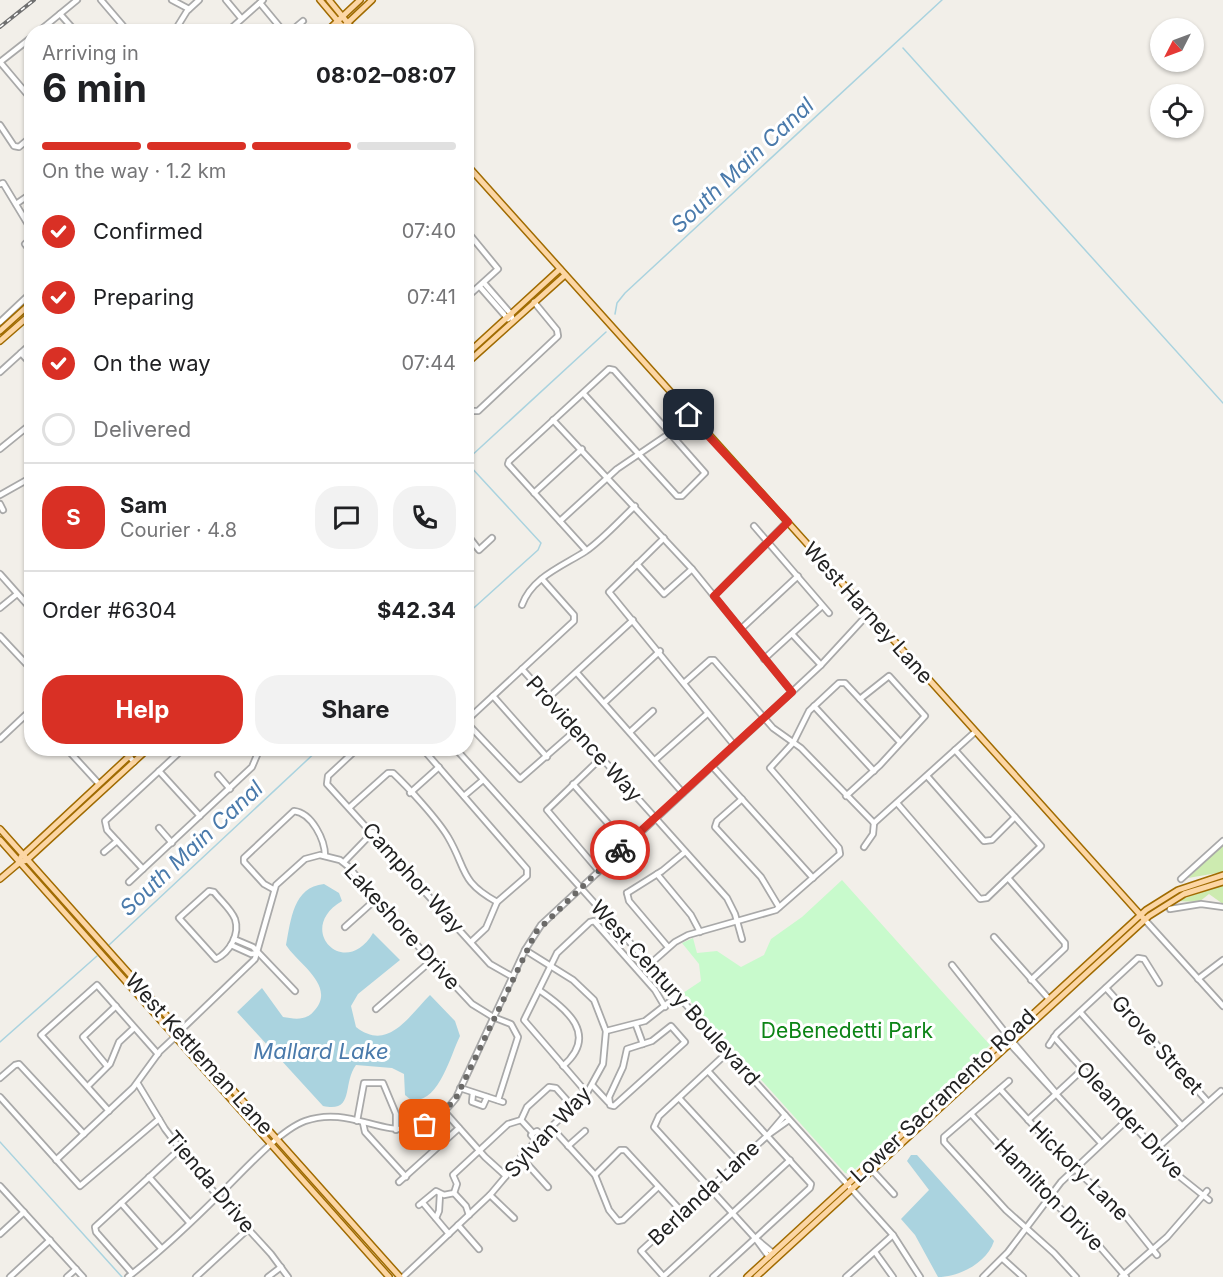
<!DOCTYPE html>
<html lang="en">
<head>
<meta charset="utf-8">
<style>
	:root { --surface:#fff; --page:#f2f2f2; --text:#202124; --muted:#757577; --line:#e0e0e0; --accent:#d93025 }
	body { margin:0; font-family:Inter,sans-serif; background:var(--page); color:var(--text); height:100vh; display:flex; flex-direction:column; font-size:22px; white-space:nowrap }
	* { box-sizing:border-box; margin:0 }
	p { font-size:20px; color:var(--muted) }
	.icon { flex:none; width:33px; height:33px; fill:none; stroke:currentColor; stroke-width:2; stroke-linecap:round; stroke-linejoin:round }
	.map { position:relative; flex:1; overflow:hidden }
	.panel { position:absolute; left:24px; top:24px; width:450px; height:732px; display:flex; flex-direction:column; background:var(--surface); border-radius:24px; box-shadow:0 2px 4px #0004 }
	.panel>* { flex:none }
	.needle { width:39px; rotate:228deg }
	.fabs { position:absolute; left:1150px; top:18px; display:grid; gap:12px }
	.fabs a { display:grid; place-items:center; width:54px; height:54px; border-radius:50%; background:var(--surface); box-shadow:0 2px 4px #0004; font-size:30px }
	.pin { position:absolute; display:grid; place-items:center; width:51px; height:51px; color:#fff; margin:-26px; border-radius:12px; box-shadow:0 3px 9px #0006 }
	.courier { position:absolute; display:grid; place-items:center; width:60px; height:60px; margin:-30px; border:4px solid #d93025; border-radius:50%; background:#fff; color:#222; box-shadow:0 2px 8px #0007 }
	.overview em { font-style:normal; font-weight:700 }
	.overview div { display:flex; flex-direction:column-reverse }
	.overview { display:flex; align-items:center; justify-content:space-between; height:102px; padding:0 18px }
	h1 { font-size:39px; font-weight:700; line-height:45px }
	.bar { display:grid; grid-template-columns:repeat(4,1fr); gap:9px 6px; align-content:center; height:72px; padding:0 18px }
	.bar i { height:8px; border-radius:4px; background:var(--line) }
	.bar .selected { background:var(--accent) }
	.bar p { grid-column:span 4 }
	.line { display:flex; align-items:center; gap:15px; padding:0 18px; border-top:2px solid var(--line) }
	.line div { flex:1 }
	.round { display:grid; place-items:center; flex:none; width:63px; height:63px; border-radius:24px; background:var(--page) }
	ol { padding:0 18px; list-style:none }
	li { display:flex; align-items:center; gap:18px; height:66px }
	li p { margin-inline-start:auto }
	li .icon { padding:6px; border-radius:50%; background:var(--accent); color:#fff; stroke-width:4 }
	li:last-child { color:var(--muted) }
	li i { width:33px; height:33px; border:3px solid var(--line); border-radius:50% }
	.cta { display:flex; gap:12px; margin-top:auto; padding:12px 18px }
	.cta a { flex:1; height:69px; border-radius:24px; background:var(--accent); color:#fff; font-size:24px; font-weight:700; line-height:69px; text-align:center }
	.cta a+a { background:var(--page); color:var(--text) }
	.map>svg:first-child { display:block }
	.grass { fill:#cdebb0 }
	.park { fill:#c8facc }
	.water { fill:#aad3df }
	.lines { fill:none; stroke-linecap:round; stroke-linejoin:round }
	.stream { stroke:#aad3df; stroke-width:1.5 }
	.minor-casing { stroke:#a9a9a9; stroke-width:8 }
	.major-casing { stroke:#a06b00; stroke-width:8 }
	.minor { stroke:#fff; stroke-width:4.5 }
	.major { stroke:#fcd6a4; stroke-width:5 }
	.rail-casing { stroke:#707070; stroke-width:4 }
	.rail { stroke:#fff; stroke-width:1.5; stroke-dasharray:4.5; stroke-linecap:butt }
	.done { stroke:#6b6a68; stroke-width:6; stroke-dasharray:0 10.8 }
	.route { stroke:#d93025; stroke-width:8 }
	.labels { text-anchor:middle; stroke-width:6; stroke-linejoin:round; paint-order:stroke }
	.street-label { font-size:21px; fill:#222; stroke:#fff }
	.park-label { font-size:21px; fill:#0c8416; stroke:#fff }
	.water-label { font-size:22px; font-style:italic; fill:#4a7aab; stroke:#fff }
</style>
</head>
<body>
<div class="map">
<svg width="1223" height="1277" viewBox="0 0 1223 1277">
	<rect width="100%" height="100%" fill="#f2efe9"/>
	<g class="grass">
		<path d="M1223 843V872L1188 878Z"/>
		<path d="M1223 885V904L1209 894 1199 902 1176 901Z"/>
	</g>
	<path class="park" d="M842 880 990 1045 850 1174 845 1173 683 993 701 981 699 964 682 943 693 938 697 953 717 951 741 967 764 955 771 939 802 917Z"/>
	<g class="water">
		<path d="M324 884 339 893 342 901C294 929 345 981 373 933L400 960 358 994 351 1006 356 1027C388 1052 408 1017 430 995L455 1021 460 1036C450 1056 439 1104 411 1100L405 1095 404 1074 392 1068 356 1065C342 1084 355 1113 323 1106L237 1012 262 988 283 1017C294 1019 306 1021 314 1011 337 986 298 964 286 945 291 920 293 887 324 884Z"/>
		<path d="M911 1155H917L994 1241C987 1263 959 1277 938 1277L915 1235 901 1219 929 1190 907 1161Z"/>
	</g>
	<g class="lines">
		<g class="stream">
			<path d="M903 48 1223 403"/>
			<path d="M615 314 617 303 625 293 942 0"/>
			<path d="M466 615 538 550 541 543 469 465V458L606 332"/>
			<path d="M109 945 320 748"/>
			<path d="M0 1042 97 956"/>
			<path d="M0 1142 122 1277"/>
		</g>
		<defs>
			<g id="minor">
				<path d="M101 0 125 28 135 32"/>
				<path d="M172 0 189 9"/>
				<path d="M226 0 241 18"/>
				<path d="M260 3 284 32"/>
				<path d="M60 14 76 32"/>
				<path d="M38 32 77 0"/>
				<path d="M174 32 187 11 199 0"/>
				<path d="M227 32 263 0"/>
				<path d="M290 32 303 21"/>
				<path d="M0 62 32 100"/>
				<path d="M0 62 32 37"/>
				<path d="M0 125 14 146 19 147 32 136"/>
				<path d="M0 184 3 183 32 231"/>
				<path d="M16 204 32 193"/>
				<path d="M466 230 498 269 466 298"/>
				<path d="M32 238 25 244 32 253"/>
				<path d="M484 283 511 314 513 321"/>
				<path d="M480 287 508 319"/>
				<path d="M0 322 32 292"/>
				<path d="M21 353 31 364"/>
				<path d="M0 372 32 343"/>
				<path d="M583 393 677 496H682L705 473 614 370 609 369 509 461 508 464 586 550"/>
				<path d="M466 407 471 411H478L558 336 557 330 534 302"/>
				<path d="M553 420 692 569 792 692"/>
				<path d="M0 449 32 423"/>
				<path d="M534 493 582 449"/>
				<path d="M0 495 32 477"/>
				<path d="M0 504 3 510"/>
				<path d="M560 521 617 469 667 435 689 415"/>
				<path d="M754 526 829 613"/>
				<path d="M466 533 479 550 492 538"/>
				<path d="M664 538 609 592 734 745"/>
				<path d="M637 564 664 594 692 569"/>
				<path d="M0 574 32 610"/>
				<path d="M714 596 787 522"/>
				<path d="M522 605C532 577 563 566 586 551 603 539 619 521 635 506"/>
				<path d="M0 608 17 594"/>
				<path d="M742 628 798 576"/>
				<path d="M792 634 821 665"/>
				<path d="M0 636 32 670"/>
				<path d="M764 659 821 607"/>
				<path d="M522 669 727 898 735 914 742 939"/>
				<path d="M577 673 683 793"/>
				<path d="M684 683 710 660H714L773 728 801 748 874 823"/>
				<path d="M493 696 547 757"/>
				<path d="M548 698 633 620"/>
				<path d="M604 703 660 651"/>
				<path d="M814 706 874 771"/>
				<path d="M466 721 574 621V615L542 579"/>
				<path d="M466 722 520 779 576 730"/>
				<path d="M630 732 653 711"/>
				<path d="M0 739 32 709"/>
				<path d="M66 748 99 784"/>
				<path d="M122 748 134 762"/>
				<path d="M358 748 328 776 327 784 490 964 513 977"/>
				<path d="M422 748 527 869V876L497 902 486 928 471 942"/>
				<path d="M455 748 893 1235 920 1277"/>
				<path d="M655 760 707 714"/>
				<path d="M712 766 813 878"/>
				<path d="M159 771 200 816"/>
				<path d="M218 775 230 789"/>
				<path d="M927 776 984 841 992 840 1015 817"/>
				<path d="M573 784 627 845"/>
				<path d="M410 793 439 767"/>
				<path d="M464 796 483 780"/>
				<path d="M846 796 880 765 925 716 889 676 860 699"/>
				<path d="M742 799 717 821 715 827 761 877 779 907"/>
				<path d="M897 803 980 899 987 898 1041 846 955 750"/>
				<path d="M350 807 388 773H393C408 787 438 820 448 837 467 869 459 881 497 902"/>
				<path d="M874 823 975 732"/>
				<path d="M159 828 172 843"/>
				<path d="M864 847 873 834 874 823"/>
				<path d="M104 852 117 841"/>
				<path d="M344 862 373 832"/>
				<path d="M143 869 107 830 105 821 184 748"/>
				<path d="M598 870 547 810 601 758"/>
				<path d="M657 874 691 915 700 932"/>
				<path d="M1008 878 1065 943V948L1031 980"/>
				<path d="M1181 879 1223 841"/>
				<path d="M129 882 252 767 260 748"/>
				<path d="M273 889 264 884 244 862V858L294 811C312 813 325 840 325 856"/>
				<path d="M209 891 214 892C220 900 231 909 235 919 240 934 230 952 216 959L179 918Z"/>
				<path d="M627 893 662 871 685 852"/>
				<path d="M627 893 629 901 668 947"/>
				<path d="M1170 909 1201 904 1223 907"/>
				<path d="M1145 920 1223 1006"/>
				<path d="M345 927 375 900"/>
				<path d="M994 937 1049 999"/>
				<path d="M234 939 253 947 295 991"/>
				<path d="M231 945 251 954 257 953"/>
				<path d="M649 965 675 942 688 935 776 910 840 854 839 848 770 768 793 743 809 711 839 683H845L899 741"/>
				<path d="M952 965 1008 1036"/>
				<path d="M1198 979 1223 960"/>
				<path d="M1106 988 1208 1102"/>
				<path d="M539 990C567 1009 599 1035 563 1066"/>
				<path d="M376 1009 432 960"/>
				<path d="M1080 1012 1182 1126"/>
				<path d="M636 1025 643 1044"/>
				<path d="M671 1026 685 1042 614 1106 610 1105 609 1097 623 1067 627 1049 652 1041Z"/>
				<path d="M606 1031 645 1021 677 996"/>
				<path d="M179 1032 255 959 276 885 305 859 320 855 340 860 349 867 375 900 472 1004 493 1017 511 1024 518 1037 498 1100"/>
				<path d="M1054 1037 1179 1176 1209 1200"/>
				<path d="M1012 1041 1056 1093"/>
				<path d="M1010 1044 1101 1143"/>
				<path d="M1049 1045 1057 1033 1138 958 1144 959 1159 983"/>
				<path d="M728 1052 659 1116 654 1127 755 1238 769 1257"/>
				<path d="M107 1066 83 1037 116 1006"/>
				<path d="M708 1071 811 1184 810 1188 713 1277"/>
				<path d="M0 1078 15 1065 19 1064 84 1134"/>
				<path d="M1009 1081 944 1137V1142L1006 1210 1054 1253 1076 1277"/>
				<path d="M138 1084 165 1129 206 1183 271 1254 288 1277"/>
				<path d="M88 1086 110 1064 119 1042 134 1028"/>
				<path d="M593 1086 608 1102"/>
				<path d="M460 1088 503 1102"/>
				<path d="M1000 1089 1063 1158 1125 1215 1157 1255"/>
				<path d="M473 1093 472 1102 483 1106 487 1097"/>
				<path d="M587 1093 524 1020 557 953 590 922 594 921 655 990 665 1007"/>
				<path d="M0 1097 80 1186 159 1119"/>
				<path d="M679 1098 738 1162"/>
				<path d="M109 1111 41 1035 97 985 158 1054"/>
				<path d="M444 1111 485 1157 506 1176"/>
				<path d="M971 1114 1033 1183 1094 1240 1126 1277"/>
				<path d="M521 1120 533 1133"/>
				<path d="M1028 1120 1083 1069"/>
				<path d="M357 1121 364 1083H383L396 1114V1130"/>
				<path d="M363 1123 365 1132 406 1177"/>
				<path d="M551 1127 595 1175 609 1210 618 1221 623 1220 658 1187"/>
				<path d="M768 1135 785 1115"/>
				<path d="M536 1141 531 1135 533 1133 537 1131 542 1135"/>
				<path d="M568 1146 585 1131"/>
				<path d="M1155 1150 1221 1091"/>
				<path d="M521 1157 548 1187"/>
				<path d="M56 1160 133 1088 160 1051 175 1037"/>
				<path d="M872 1170 894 1194"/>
				<path d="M595 1175 620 1150H625L683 1213"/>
				<path d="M149 1177 189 1222"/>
				<path d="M399 1182 459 1128"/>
				<path d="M0 1186 83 1277"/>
				<path d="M454 1193 466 1206 469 1215"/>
				<path d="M490 1195 514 1218"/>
				<path d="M121 1203 161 1248"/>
				<path d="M423 1203 449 1234"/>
				<path d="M419 1205 436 1191 444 1195 454 1193 457 1184 453 1175 508 1124 521 1120 527 1107 549 1087 556 1088 573 1107"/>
				<path d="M436 1218 439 1211 440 1194"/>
				<path d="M458 1225 479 1249"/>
				<path d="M0 1234 24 1212"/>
				<path d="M755 1238 773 1253"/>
				<path d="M875 1252 893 1277"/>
				<path d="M1003 1259 1023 1277"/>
				<path d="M132 1273 96 1232 95 1227 181 1148"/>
				<path d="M664 1276 790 1160"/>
				<path d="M10 1277 50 1240"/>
				<path d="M67 1277 76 1269"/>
				<path d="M128 1277C160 1252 191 1223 219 1195 241 1174 278 1131 305 1121 363 1100 404 1165 456 1098L525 950 541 925 821 665 869 613"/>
				<path d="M196 1277 248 1229"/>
				<path d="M268 1277 281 1267"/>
				<path d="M403 1277 490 1195 532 1145 587 1093 603 1064 606 1031 594 1000 573 980 525 950"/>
				<path d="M664 1277 641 1251 768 1135 789 1120"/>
				<path d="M846 1277 893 1235"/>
				<path d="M983 1277 1008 1252 1061 1182 1128 1119"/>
				<path d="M1121 1277 1167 1237 1207 1191"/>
			</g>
			<g id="major">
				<path d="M320 0 347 32"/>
				<path d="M329 0 355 32"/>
				<path d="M326 32 360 0"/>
				<path d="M338 32 372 0"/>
				<path d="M466 164 1145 920"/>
				<path d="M0 331 32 302"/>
				<path d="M0 341 32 313"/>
				<path d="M466 355 560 269"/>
				<path d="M466 364 565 275"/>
				<path d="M0 829 400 1277"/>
				<path d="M0 840 389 1277"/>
				<path d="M21 857 138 748"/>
				<path d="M0 879 20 862 27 860 149 748"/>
				<path d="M747 1277 1146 910 1178 890 1223 875"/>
				<path d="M756 1277 1149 916 1184 894 1223 882"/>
			</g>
		</defs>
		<use href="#minor" class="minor-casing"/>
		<use href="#major" class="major-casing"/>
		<use href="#minor" class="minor"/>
		<use href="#major" class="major"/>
		<defs>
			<path id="rail" d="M0 27 34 0"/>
		</defs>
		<use href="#rail" class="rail-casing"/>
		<use href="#rail" class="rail"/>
	</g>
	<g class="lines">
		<path class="done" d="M425 1125 442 1114 456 1098 536 932 620 850"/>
		<path class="route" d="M620 850 792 692 714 596 788 522 689 415"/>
	</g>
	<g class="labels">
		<g class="street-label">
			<text transform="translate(868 613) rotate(48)" y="7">West Harney Lane</text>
			<text transform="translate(584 739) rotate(48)" y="7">Providence Way</text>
			<text transform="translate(413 878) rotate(48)" y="7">Camphor Way</text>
			<text transform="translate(402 927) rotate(48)" y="7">Lakeshore Drive</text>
			<text transform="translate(675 993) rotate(48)" y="7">West Century Boulevard</text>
			<text transform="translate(1157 1045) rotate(48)" y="7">Grove Street</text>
			<text transform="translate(199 1054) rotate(48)" y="7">West Kettleman Lane</text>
			<text transform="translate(943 1096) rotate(-43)" y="7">Lower Sacramento Road</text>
			<text transform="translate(1130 1120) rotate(48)" y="7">Oleander Drive</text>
			<text transform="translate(548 1132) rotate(-47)" y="7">Sylvan Way</text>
			<text transform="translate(1079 1171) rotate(45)" y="7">Hickory Lane</text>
			<text transform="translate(210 1182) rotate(50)" y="7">Tienda Drive</text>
			<text transform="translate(704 1193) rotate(-43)" y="7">Berlanda Lane</text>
			<text transform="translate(1049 1195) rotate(46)" y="7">Hamilton Drive</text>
		</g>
		<g class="park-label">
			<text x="847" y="1038">DeBenedetti Park</text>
		</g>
		<g class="water-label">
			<text transform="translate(742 165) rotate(-43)" y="8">South Main Canal</text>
			<text transform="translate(191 848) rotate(-43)" y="8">South Main Canal</text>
			<text x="321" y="1059">Mallard Lake</text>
		</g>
	</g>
</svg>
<div class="fabs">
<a><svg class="needle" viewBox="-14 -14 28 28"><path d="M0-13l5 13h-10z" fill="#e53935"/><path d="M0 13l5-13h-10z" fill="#757577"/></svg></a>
<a><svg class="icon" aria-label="locate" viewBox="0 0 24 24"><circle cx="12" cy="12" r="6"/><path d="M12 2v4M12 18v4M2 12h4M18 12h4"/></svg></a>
</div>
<div class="pin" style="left:425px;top:1125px;background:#ea580c"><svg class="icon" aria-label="bag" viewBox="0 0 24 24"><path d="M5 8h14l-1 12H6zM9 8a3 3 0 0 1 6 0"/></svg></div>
<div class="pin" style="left:689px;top:415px;background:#1f2937"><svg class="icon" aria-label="home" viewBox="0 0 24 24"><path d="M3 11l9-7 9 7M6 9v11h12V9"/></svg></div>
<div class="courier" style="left:620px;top:850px"><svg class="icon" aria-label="bike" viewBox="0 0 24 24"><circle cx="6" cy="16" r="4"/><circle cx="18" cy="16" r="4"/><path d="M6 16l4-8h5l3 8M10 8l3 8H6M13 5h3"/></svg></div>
<section class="panel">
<div class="overview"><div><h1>6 min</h1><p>Arriving in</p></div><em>08:02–08:07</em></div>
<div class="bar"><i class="selected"></i><i class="selected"></i><i class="selected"></i><i></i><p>On the way · 1.2 km</p></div>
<ol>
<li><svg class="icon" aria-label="check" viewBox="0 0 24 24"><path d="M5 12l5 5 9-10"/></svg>Confirmed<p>07:40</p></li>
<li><svg class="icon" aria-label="check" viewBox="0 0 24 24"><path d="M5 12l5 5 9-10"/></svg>Preparing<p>07:41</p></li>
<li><svg class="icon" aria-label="check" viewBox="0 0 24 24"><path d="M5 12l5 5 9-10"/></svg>On the way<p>07:44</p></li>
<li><i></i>Delivered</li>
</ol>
<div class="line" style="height:108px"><b class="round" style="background:var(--accent);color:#fff">S</b><div><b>Sam</b><p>Courier · 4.8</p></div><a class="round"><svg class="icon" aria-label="chat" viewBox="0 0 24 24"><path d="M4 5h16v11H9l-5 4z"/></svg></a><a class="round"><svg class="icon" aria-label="phone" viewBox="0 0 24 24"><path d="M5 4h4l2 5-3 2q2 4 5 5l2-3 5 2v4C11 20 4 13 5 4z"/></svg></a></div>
<div class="line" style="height:78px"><div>Order #6304</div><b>$42.34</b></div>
<div class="cta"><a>Help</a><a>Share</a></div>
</section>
</div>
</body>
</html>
